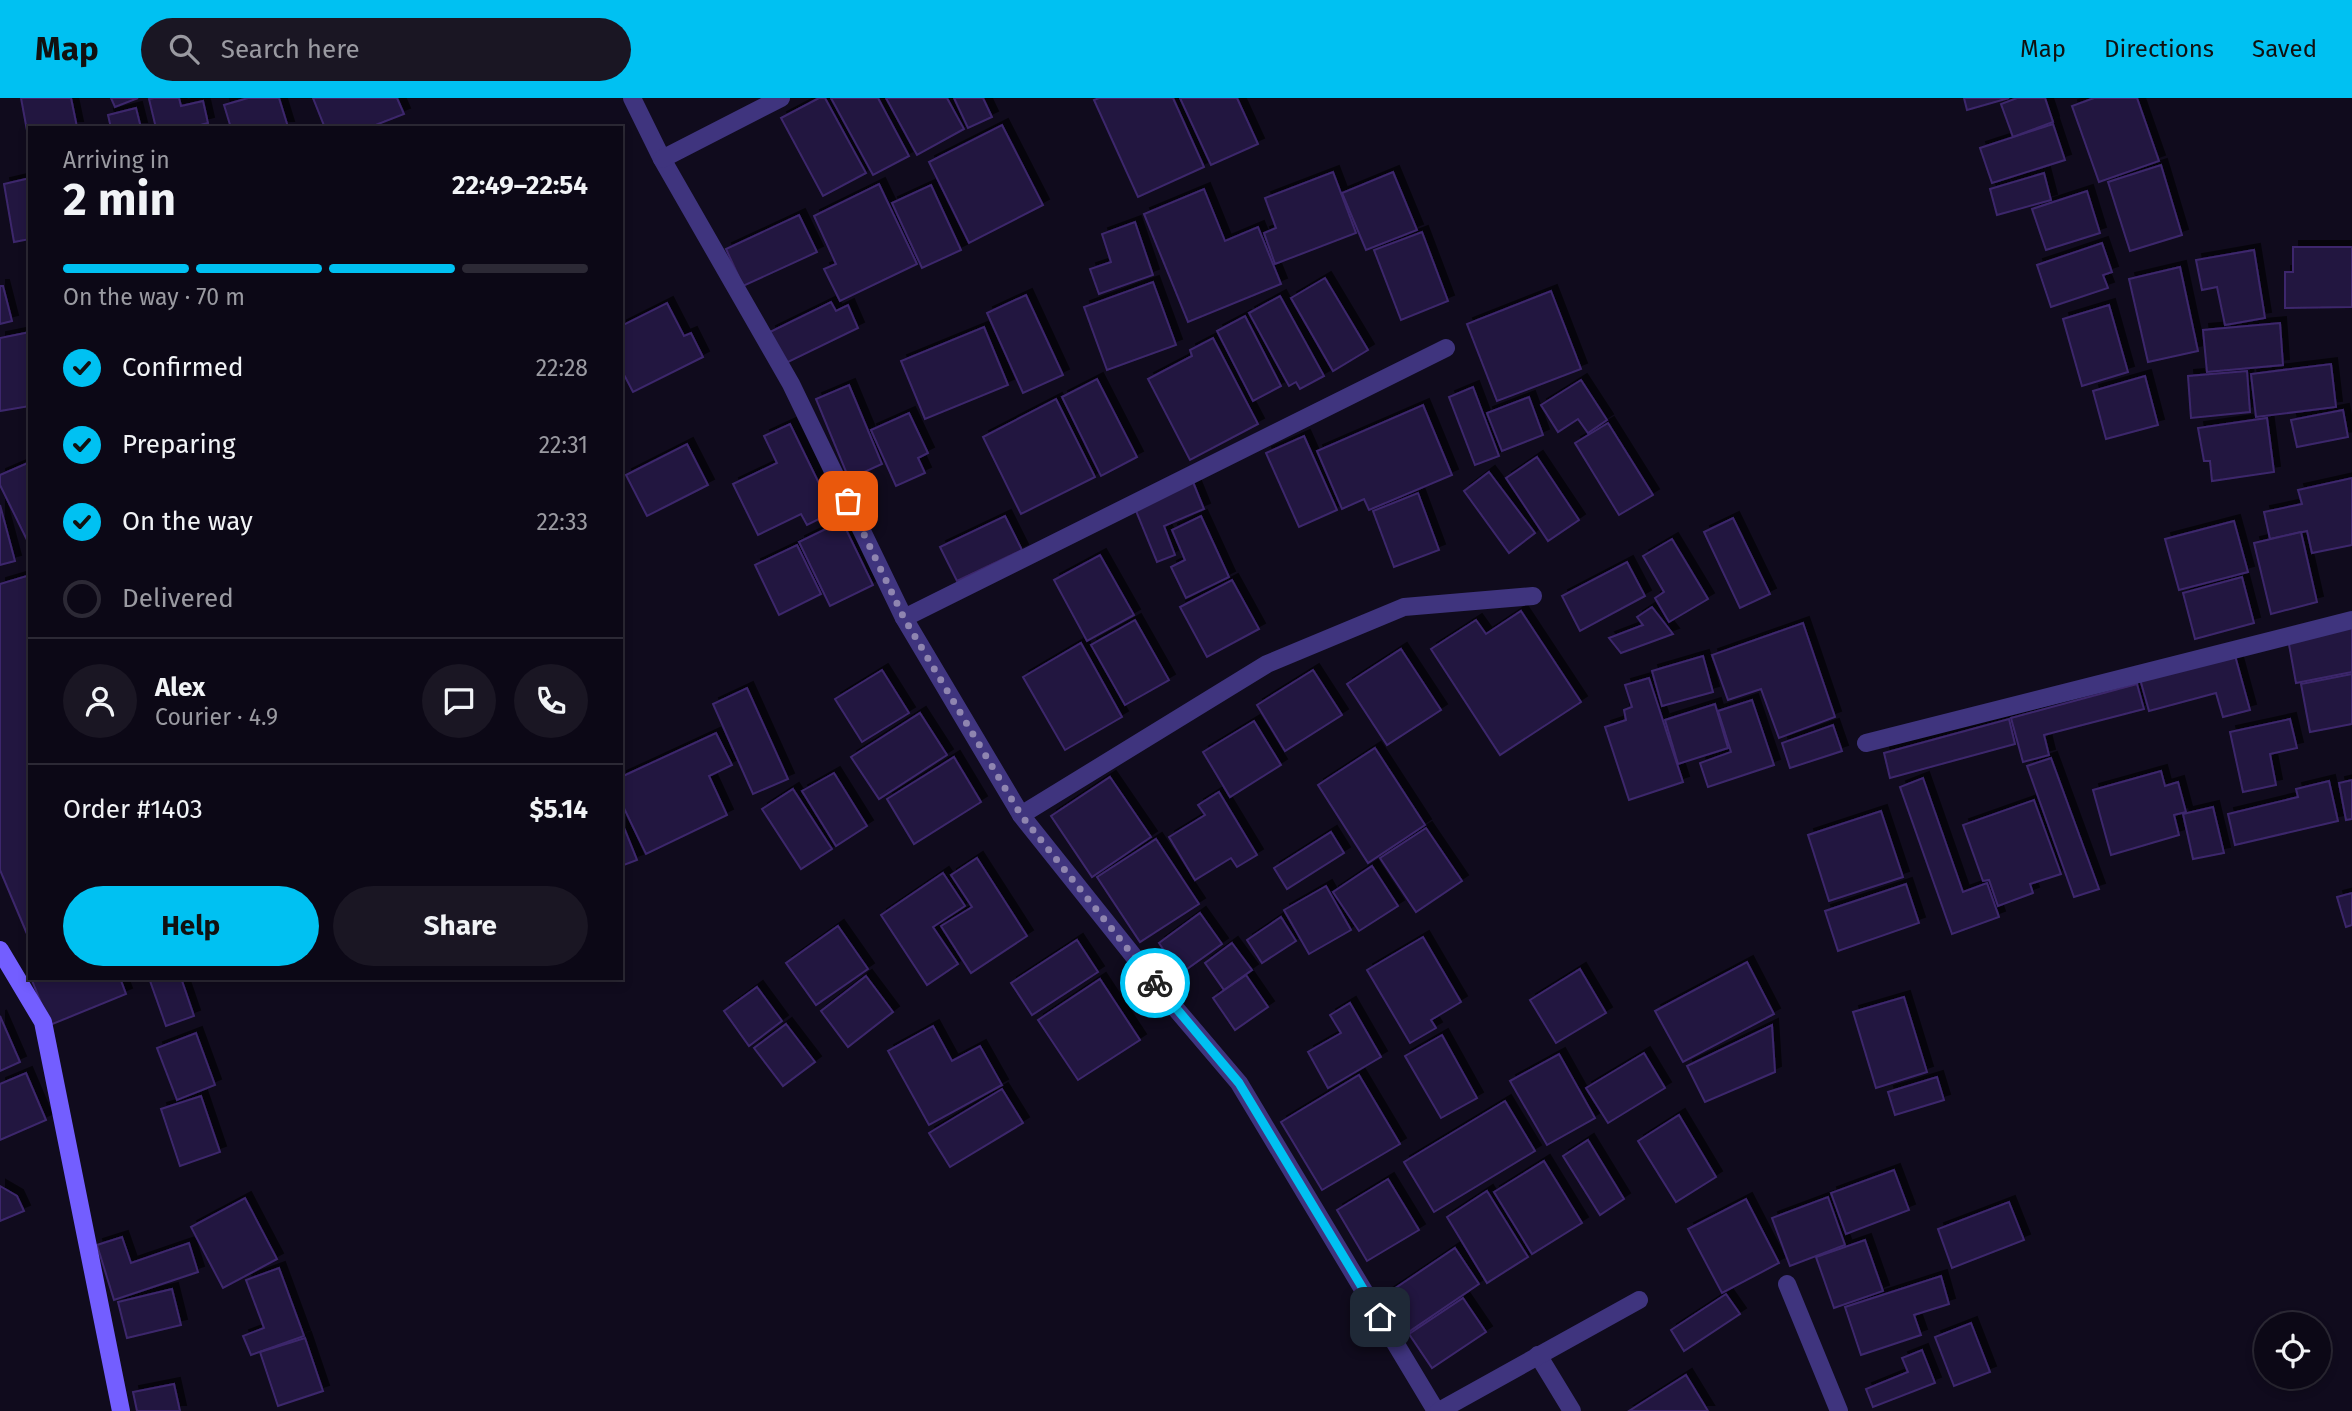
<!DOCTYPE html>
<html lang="en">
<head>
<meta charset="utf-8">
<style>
	:root { --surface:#0c0816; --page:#1a1623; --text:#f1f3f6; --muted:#9a9aa1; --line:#2c2935; --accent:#00c1f2 }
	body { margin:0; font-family:"Fira Sans",sans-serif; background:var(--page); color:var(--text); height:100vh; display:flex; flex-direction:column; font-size:26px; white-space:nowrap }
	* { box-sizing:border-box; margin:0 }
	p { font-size:23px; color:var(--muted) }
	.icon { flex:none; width:38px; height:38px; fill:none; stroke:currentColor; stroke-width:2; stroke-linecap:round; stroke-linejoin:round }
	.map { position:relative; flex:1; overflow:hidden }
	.panel { position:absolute; left:28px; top:28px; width:595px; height:854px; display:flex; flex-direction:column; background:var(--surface); border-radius:0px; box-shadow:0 4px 10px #0003,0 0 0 2px var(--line) }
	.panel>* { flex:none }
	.controls { position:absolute; left:2254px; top:1214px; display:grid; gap:14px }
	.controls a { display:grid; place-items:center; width:77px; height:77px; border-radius:50%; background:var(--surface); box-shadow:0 4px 10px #0003,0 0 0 2px var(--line); font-size:35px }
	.pin { position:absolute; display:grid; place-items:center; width:60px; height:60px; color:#fff; margin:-30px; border-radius:14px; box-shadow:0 4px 10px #0006 }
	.courier { position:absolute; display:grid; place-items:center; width:70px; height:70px; margin:-35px; border:5px solid #00c1f2; border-radius:50%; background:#fff; color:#222; box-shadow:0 2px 9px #0007 }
	.head em { font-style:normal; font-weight:700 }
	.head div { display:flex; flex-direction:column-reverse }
	.head { display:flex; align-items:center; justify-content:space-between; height:119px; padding:0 35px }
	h1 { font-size:46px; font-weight:700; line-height:52px }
	.bar { display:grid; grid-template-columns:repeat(4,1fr); gap:10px 7px; align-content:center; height:84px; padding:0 35px }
	.bar i { height:9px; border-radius:5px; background:var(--line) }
	.bar .active { background:var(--accent) }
	.bar p { grid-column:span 4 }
	.line { display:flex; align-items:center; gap:18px; padding:0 35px; border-top:2px solid var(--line) }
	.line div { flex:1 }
	.round { display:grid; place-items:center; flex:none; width:74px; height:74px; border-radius:37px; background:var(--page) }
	ol { padding:0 35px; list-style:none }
	li { display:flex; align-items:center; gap:21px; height:77px }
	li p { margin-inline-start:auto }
	li .icon { padding:7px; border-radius:50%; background:var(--accent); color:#111; stroke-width:4 }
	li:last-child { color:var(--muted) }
	li i { width:38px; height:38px; border:4px solid var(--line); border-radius:50% }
	.cta { display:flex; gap:14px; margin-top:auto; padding:14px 35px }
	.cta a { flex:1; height:80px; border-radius:42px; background:var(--accent); color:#111; font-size:28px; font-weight:700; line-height:80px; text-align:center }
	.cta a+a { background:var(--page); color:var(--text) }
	header { display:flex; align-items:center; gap:42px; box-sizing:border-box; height:98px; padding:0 35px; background:var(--accent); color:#111 }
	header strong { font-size:33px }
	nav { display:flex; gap:38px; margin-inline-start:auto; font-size:24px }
	.search { width:490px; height:63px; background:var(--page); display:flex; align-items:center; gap:18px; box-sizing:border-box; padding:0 24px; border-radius:38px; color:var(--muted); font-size:26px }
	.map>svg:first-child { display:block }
	.building { fill:#23173f; stroke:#3c286c; stroke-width:2; filter:url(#shadow) }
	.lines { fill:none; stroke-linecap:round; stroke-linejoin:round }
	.street { stroke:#3f347e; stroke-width:18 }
	.secondary { stroke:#735eff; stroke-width:18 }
	.done { stroke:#8f85b0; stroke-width:7; stroke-dasharray:0 12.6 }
	.route { stroke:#00c1f2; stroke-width:9 }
</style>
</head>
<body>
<header>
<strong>Map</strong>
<div class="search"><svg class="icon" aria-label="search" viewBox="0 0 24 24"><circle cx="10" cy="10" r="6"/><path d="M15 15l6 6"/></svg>Search here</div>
<nav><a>Map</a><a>Directions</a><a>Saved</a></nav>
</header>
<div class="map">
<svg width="2352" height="1313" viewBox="0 0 2352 1313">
	<defs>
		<filter id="shadow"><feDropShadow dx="6" dy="-6" stdDeviation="0" flood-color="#0009"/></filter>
	</defs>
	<rect width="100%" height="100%" fill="#100b1d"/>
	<g class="building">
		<path d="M21 0H71L77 29 30 30 28 38Z"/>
		<path d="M111 0H138L115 9Z"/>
		<path d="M154 0H179L181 8 203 3 208 25 189 30H156L149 1Z"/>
		<path d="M248 0H279L288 29 231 30 224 7Z"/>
		<path d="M313 0H397L404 16 368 30H325Z"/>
		<path d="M819 0H825L866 75 823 98 781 20Z"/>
		<path d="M831 0H878L909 58 873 77Z"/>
		<path d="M886 0H947L964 31 917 57Z"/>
		<path d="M954 0H983L992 19 968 30Z"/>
		<path d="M1099 0H1173L1204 69 1138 99 1094 2Z"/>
		<path d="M1180 0H1237L1258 46 1211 67Z"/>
		<path d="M1964 0H2009L1967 12Z"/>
		<path d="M2017 0H2045L2053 24 2013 39 2001 6Z"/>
		<path d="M2094 0H2137L2159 63 2099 84 2072 8Z"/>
		<path d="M136 10 141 30H111L108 17Z"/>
		<path d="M2053 26 2065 62 1992 85 1980 50Z"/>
		<path d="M1002 27 1043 107 969 145 929 64Z"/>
		<path d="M2161 67 2182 137 2130 153 2108 84Z"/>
		<path d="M1333 74 1356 135 1275 166 1264 135 1276 130 1265 100Z"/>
		<path d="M1393 74 1417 132 1366 152 1342 95Z"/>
		<path d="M2044 75 2051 102 1997 117 1990 91Z"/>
		<path d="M30 80V141L14 144 4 86Z"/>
		<path d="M879 86 917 166 840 203 824 171 836 166 814 118Z"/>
		<path d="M931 87 961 152 922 170 892 105Z"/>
		<path d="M1204 91 1225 143 1258 129 1281 186 1188 224 1144 116Z"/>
		<path d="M2087 93 2100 135 2046 152 2032 111Z"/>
		<path d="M799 117 817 154 743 188 726 151Z"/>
		<path d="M1135 124 1153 177 1099 196 1090 171 1111 164 1102 136Z"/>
		<path d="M1422 134 1448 203 1401 222 1374 152Z"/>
		<path d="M2102 145 2112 174 2103 177 2108 190 2051 209 2037 167Z"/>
		<path d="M2293 149H2352V209L2285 210V174H2293Z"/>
		<path d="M2254 152 2265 220 2225 227 2217 189 2202 192 2196 162Z"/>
		<path d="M2180 169 2198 253 2148 264 2129 181Z"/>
		<path d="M1325 180 1368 252 1333 273 1291 200Z"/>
		<path d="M1153 184 1176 247 1107 272 1084 209Z"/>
		<path d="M0 188H3L12 223 0 226Z"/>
		<path d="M1551 193 1581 271 1497 303 1467 226Z"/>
		<path d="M1026 197 1063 277 1023 295 987 215Z"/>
		<path d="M1280 198 1324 278 1300 291 1296 284 1289 288 1249 215Z"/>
		<path d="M831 204 836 213 848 207 858 230 786 265 770 234Z"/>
		<path d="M667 205 684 238 691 235 703 259 633 294 621 271V228Z"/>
		<path d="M2109 207 2128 274 2082 288 2063 221Z"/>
		<path d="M1245 218 1281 288 1253 303 1217 233Z"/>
		<path d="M2280 225 2283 267 2207 274 2203 232Z"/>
		<path d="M984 229 1008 287 925 321 901 263Z"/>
		<path d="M30 234V308L0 313V240Z"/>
		<path d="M1213 240 1258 326 1190 362 1148 281 1192 258 1190 252Z"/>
		<path d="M2331 266 2336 309 2256 319 2251 276Z"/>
		<path d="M2247 273 2250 314 2191 320 2188 278Z"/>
		<path d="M2145 278 2158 327 2106 341 2093 293Z"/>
		<path d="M1097 281 1137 359 1101 378 1062 299Z"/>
		<path d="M1581 282 1607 322 1588 335 1578 321 1558 334 1541 307Z"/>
		<path d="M849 287 882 366 849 381 816 301Z"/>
		<path d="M1473 289 1499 358 1475 367 1449 299Z"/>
		<path d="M1529 299 1543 337 1502 353 1487 315Z"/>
		<path d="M1056 301 1095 379 1021 416 983 339Z"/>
		<path d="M1423 307 1452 377 1369 412 1364 401 1342 411 1317 353Z"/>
		<path d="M2343 312 2348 339 2297 349 2291 322Z"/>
		<path d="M909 315 928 355 918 360 925 375 896 388 871 332Z"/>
		<path d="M2267 320 2274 374 2212 383 2210 363H2204L2198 330Z"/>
		<path d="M1608 325 1653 397 1619 417 1575 345Z"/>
		<path d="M790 326 833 414 807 427 801 416 758 437 733 386 777 365 764 338Z"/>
		<path d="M1304 338 1337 412 1299 429 1266 355Z"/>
		<path d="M687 346 708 387 647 418 626 377Z"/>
		<path d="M1537 359 1579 422 1548 443 1506 380Z"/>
		<path d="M30 364V448L0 387V377Z"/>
		<path d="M1489 374 1535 435 1509 455 1464 393Z"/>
		<path d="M2352 380V447L2312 455 2307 433 2270 441 2264 414 2302 406 2298 392Z"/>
		<path d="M1193 384 1204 411 1164 428 1175 457 1157 464 1134 408Z"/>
		<path d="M1418 395 1439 452 1394 469 1373 413Z"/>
		<path d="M0 407 15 463 0 467Z"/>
		<path d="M1005 418 1022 452 957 483 940 449Z"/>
		<path d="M1201 418 1229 479 1186 500 1171 469 1185 462 1172 432Z"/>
		<path d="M1733 420 1770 496 1740 510 1704 434Z"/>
		<path d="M842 423 873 487 830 508 799 444Z"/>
		<path d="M2234 423 2248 474 2179 492 2165 441Z"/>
		<path d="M2301 434 2317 504 2271 516 2254 445Z"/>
		<path d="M1672 441 1708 501 1669 524 1655 500 1664 494 1643 458Z"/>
		<path d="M797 447 821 496 779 517 755 467Z"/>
		<path d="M1100 457 1134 517 1087 543 1054 482Z"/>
		<path d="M1627 464 1645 498 1580 533 1562 498Z"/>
		<path d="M30 477V843L0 772V486Z"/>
		<path d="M2242 479 2254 525 2195 541 2183 495Z"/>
		<path d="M1232 482 1259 531 1207 559 1180 509Z"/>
		<path d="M1652 509 1673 536 1621 555 1609 540 1643 527 1637 519Z"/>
		<path d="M1521 513 1581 604 1500 657 1431 551 1476 522 1486 536Z"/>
		<path d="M1135 522 1169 582 1125 607 1091 547Z"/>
		<path d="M1803 525 1835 619 1779 640 1761 591 1728 602 1712 557Z"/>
		<path d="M2352 529V574L2296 585 2288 541Z"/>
		<path d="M1081 545 1122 619 1065 652 1023 579Z"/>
		<path d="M1401 551 1441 612 1387 647 1347 586Z"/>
		<path d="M2234 554 2250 612 2223 619 2216 595 2149 613 2140 581Z"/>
		<path d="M1703 558 1713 594 1662 608 1652 573Z"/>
		<path d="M882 572 909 615 862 644 835 601Z"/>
		<path d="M1313 572 1342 617 1285 653 1257 607Z"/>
		<path d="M2352 576V626L2310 634 2301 586Z"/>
		<path d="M1649 580 1683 684 1629 702 1605 629 1626 622 1624 612 1632 609 1625 587Z"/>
		<path d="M2137 586 2144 611 2044 637 2049 657 2023 664 2011 620Z"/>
		<path d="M747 590 788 681 753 696 713 606Z"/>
		<path d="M1752 602 1774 667 1708 689 1700 665 1731 654 1718 613Z"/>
		<path d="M1715 606 1728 650 1678 666 1665 622Z"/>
		<path d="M920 615 947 657 879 701 851 659Z"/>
		<path d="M2009 621 2015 646 1890 680 1884 655Z"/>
		<path d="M2290 621 2297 650 2270 656 2276 687 2243 694 2230 634Z"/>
		<path d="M1254 623 1281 667 1230 699 1203 654Z"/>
		<path d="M1833 627 1842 653 1790 670 1782 645Z"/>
		<path d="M716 635 732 667 709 678 727 717 646 756 621 704V679Z"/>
		<path d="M1375 650 1425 727 1368 765 1318 687Z"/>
		<path d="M954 659 981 704 914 746 887 701Z"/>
		<path d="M2051 660 2099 791 2074 799 2027 668Z"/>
		<path d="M2161 673 2165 688 2178 684 2186 714 2174 717 2179 737 2111 757 2093 692Z"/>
		<path d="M834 675 867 728 836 748 802 693Z"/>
		<path d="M1110 679 1151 739 1092 779 1051 718Z"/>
		<path d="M1923 680 1963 794 1987 785 1999 819 1952 836 1900 689Z"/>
		<path d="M2352 682V721L2346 722 2339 685Z"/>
		<path d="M2329 683 2338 723 2235 747 2228 716 2298 699 2296 691Z"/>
		<path d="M793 691 832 751 801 771 762 711Z"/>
		<path d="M1219 694 1257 757 1237 769 1231 760 1195 782 1169 739 1205 717 1198 707Z"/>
		<path d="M2034 702 2061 776 2030 786 2033 795 1998 808 1989 782 1983 783 1963 727Z"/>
		<path d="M2213 709 2224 755 2193 761 2183 716Z"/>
		<path d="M1881 713 1903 779 1829 803 1808 737Z"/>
		<path d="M621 722 637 762 621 768Z"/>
		<path d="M1426 730 1462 783 1416 814 1380 760Z"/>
		<path d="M1331 734 1344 755 1287 791 1274 770Z"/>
		<path d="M1156 741 1199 806 1140 844 1097 779Z"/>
		<path d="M977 760 1027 838 971 875 941 828 972 809 951 777Z"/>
		<path d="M1372 768 1398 808 1359 833 1333 794Z"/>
		<path d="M943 775 965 808 933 829 958 866 927 887 881 817Z"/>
		<path d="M1906 786 1919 825 1838 853 1825 813Z"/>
		<path d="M1326 788 1351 832 1309 856 1284 812Z"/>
		<path d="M2352 795V827L2346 829 2337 799Z"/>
		<path d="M1200 815 1222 846 1180 876 1159 845Z"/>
		<path d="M1281 819 1296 843 1262 865 1247 842Z"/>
		<path d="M838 828 868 871 816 907 786 865Z"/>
		<path d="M1423 839 1461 904 1431 922 1436 930 1410 945 1367 872Z"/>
		<path d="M1077 842 1098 874 1032 917 1011 885Z"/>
		<path d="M1232 845 1252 872 1224 892 1205 865Z"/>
		<path d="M1747 864 1774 916 1683 964 1655 913Z"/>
		<path d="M1580 871 1606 915 1556 945 1530 902Z"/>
		<path d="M1246 877 1268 909 1235 932 1213 900Z"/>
		<path d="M866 878 893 914 848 949 821 913Z"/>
		<path d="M31 880H120L126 896 50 927Z"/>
		<path d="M149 880H181L194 918 166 928Z"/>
		<path d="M1100 881 1140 942 1078 982 1038 922Z"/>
		<path d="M757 889 782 923 749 948 724 913Z"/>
		<path d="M1904 899 1927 974 1876 990 1853 914Z"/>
		<path d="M1350 905 1381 959 1328 990 1308 954 1341 935 1330 917Z"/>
		<path d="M0 918 20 964 0 973Z"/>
		<path d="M786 926 815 964 783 988 754 950Z"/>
		<path d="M1772 927 1775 974 1705 1004 1687 968Z"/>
		<path d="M933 928 952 963 980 948 1002 987 929 1027 888 953Z"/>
		<path d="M196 935 215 987 177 1002 157 950Z"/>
		<path d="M1442 937 1477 1000 1441 1020 1405 958Z"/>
		<path d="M1644 955 1665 990 1608 1025 1586 990Z"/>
		<path d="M1559 956 1595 1020 1547 1047 1510 983Z"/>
		<path d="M26 975 46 1022 0 1042V986Z"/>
		<path d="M1359 977 1400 1046 1322 1092 1281 1024Z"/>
		<path d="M1937 979 1944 1002 1895 1017 1888 994Z"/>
		<path d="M1002 991 1023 1025 950 1069 929 1035Z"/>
		<path d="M201 998 220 1054 180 1068 161 1011Z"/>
		<path d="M1505 1003 1535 1053 1434 1114 1404 1064Z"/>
		<path d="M1679 1017 1716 1079 1676 1104 1638 1043Z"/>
		<path d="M1588 1042 1624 1101 1600 1117 1563 1058Z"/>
		<path d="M1544 1063 1582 1125 1532 1156 1494 1094Z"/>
		<path d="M1894 1072 1909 1112 1846 1136 1831 1095Z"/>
		<path d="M1388 1081 1419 1132 1367 1163 1337 1112Z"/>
		<path d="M0 1088 17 1098 24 1113 0 1123Z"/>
		<path d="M1487 1093 1528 1159 1487 1185 1447 1119Z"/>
		<path d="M1828 1099 1845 1147 1790 1168 1772 1120Z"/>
		<path d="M245 1100 277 1161 223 1190 191 1129Z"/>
		<path d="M1746 1101 1779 1165 1722 1195 1688 1131Z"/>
		<path d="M2009 1104 2024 1142 1952 1170 1938 1131Z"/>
		<path d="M122 1139 131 1165 189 1145 198 1174 114 1202 97 1147Z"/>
		<path d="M1865 1142 1883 1193 1834 1210 1816 1159Z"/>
		<path d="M1455 1150 1479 1186 1407 1235 1382 1199Z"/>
		<path d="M279 1170 304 1238 251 1257 243 1238 264 1230 246 1182Z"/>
		<path d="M1941 1178 1949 1206 1914 1217 1921 1237 1861 1257 1845 1209Z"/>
		<path d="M172 1191 181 1227 127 1240 118 1204Z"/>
		<path d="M1726 1196 1740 1216 1684 1253 1671 1232Z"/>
		<path d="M1463 1200 1486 1234 1432 1270 1409 1236Z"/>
		<path d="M1971 1225 1990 1274 1954 1288 1935 1239Z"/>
		<path d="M305 1240 323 1293 278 1308 260 1254Z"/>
		<path d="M1922 1252 1935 1285 1873 1309 1866 1291 1908 1274 1902 1260Z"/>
		<path d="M1686 1277 1708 1313H1629Z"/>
		<path d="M174 1286 180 1313H137L133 1294Z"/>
	</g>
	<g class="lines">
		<g class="street">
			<path d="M632 0 662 61 791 286 904 520 1021 717 1171 905 1239 985 1436 1313"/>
			<path d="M662 61 781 0"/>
			<path d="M904 520 1446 250"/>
			<path d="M1866 645 2352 522"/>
			<path d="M1021 717 1267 566 1404 509 1533 498"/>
			<path d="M1787 1186 1839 1313"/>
			<path d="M1538 1257 1572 1313"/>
			<path d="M1439 1313 1639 1202"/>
		</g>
		<path class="secondary" d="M0 852 43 924 121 1313"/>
	</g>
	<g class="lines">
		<path class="done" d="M848 403 904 520 1021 717 1155 885"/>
		<path class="route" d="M1155 885 1239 985 1380 1219"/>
	</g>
</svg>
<div class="controls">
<a><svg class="icon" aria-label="locate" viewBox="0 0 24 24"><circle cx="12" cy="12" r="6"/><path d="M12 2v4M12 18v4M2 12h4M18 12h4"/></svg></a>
</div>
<div class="pin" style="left:848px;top:403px;background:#ea580c"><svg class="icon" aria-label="bag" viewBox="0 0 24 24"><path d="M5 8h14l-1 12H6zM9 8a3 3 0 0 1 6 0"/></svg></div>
<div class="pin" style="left:1380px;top:1219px;background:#1f2937"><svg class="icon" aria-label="home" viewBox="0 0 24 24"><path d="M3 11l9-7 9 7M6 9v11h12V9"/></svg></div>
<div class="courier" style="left:1155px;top:885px"><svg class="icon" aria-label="bike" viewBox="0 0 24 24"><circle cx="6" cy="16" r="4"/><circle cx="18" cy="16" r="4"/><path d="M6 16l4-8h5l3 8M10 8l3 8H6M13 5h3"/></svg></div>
<section class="panel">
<div class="head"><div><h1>2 min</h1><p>Arriving in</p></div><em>22:49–22:54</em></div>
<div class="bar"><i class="active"></i><i class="active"></i><i class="active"></i><i></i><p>On the way · 70 m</p></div>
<ol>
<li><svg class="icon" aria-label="check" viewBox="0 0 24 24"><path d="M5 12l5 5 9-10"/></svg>Confirmed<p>22:28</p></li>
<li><svg class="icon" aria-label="check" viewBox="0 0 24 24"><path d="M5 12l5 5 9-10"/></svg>Preparing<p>22:31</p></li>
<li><svg class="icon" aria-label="check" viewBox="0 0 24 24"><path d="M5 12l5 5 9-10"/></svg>On the way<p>22:33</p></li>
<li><i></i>Delivered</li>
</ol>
<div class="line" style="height:126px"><a class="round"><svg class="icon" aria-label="person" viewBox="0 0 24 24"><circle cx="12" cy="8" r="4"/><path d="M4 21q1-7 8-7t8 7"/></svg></a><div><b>Alex</b><p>Courier · 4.9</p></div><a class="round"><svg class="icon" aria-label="chat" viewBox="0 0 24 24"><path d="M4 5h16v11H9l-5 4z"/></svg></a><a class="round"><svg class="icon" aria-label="phone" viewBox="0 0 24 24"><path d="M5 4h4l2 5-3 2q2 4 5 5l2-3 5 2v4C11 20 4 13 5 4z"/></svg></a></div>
<div class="line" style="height:91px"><div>Order #1403</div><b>$5.14</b></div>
<div class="cta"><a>Help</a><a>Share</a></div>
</section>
</div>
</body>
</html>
